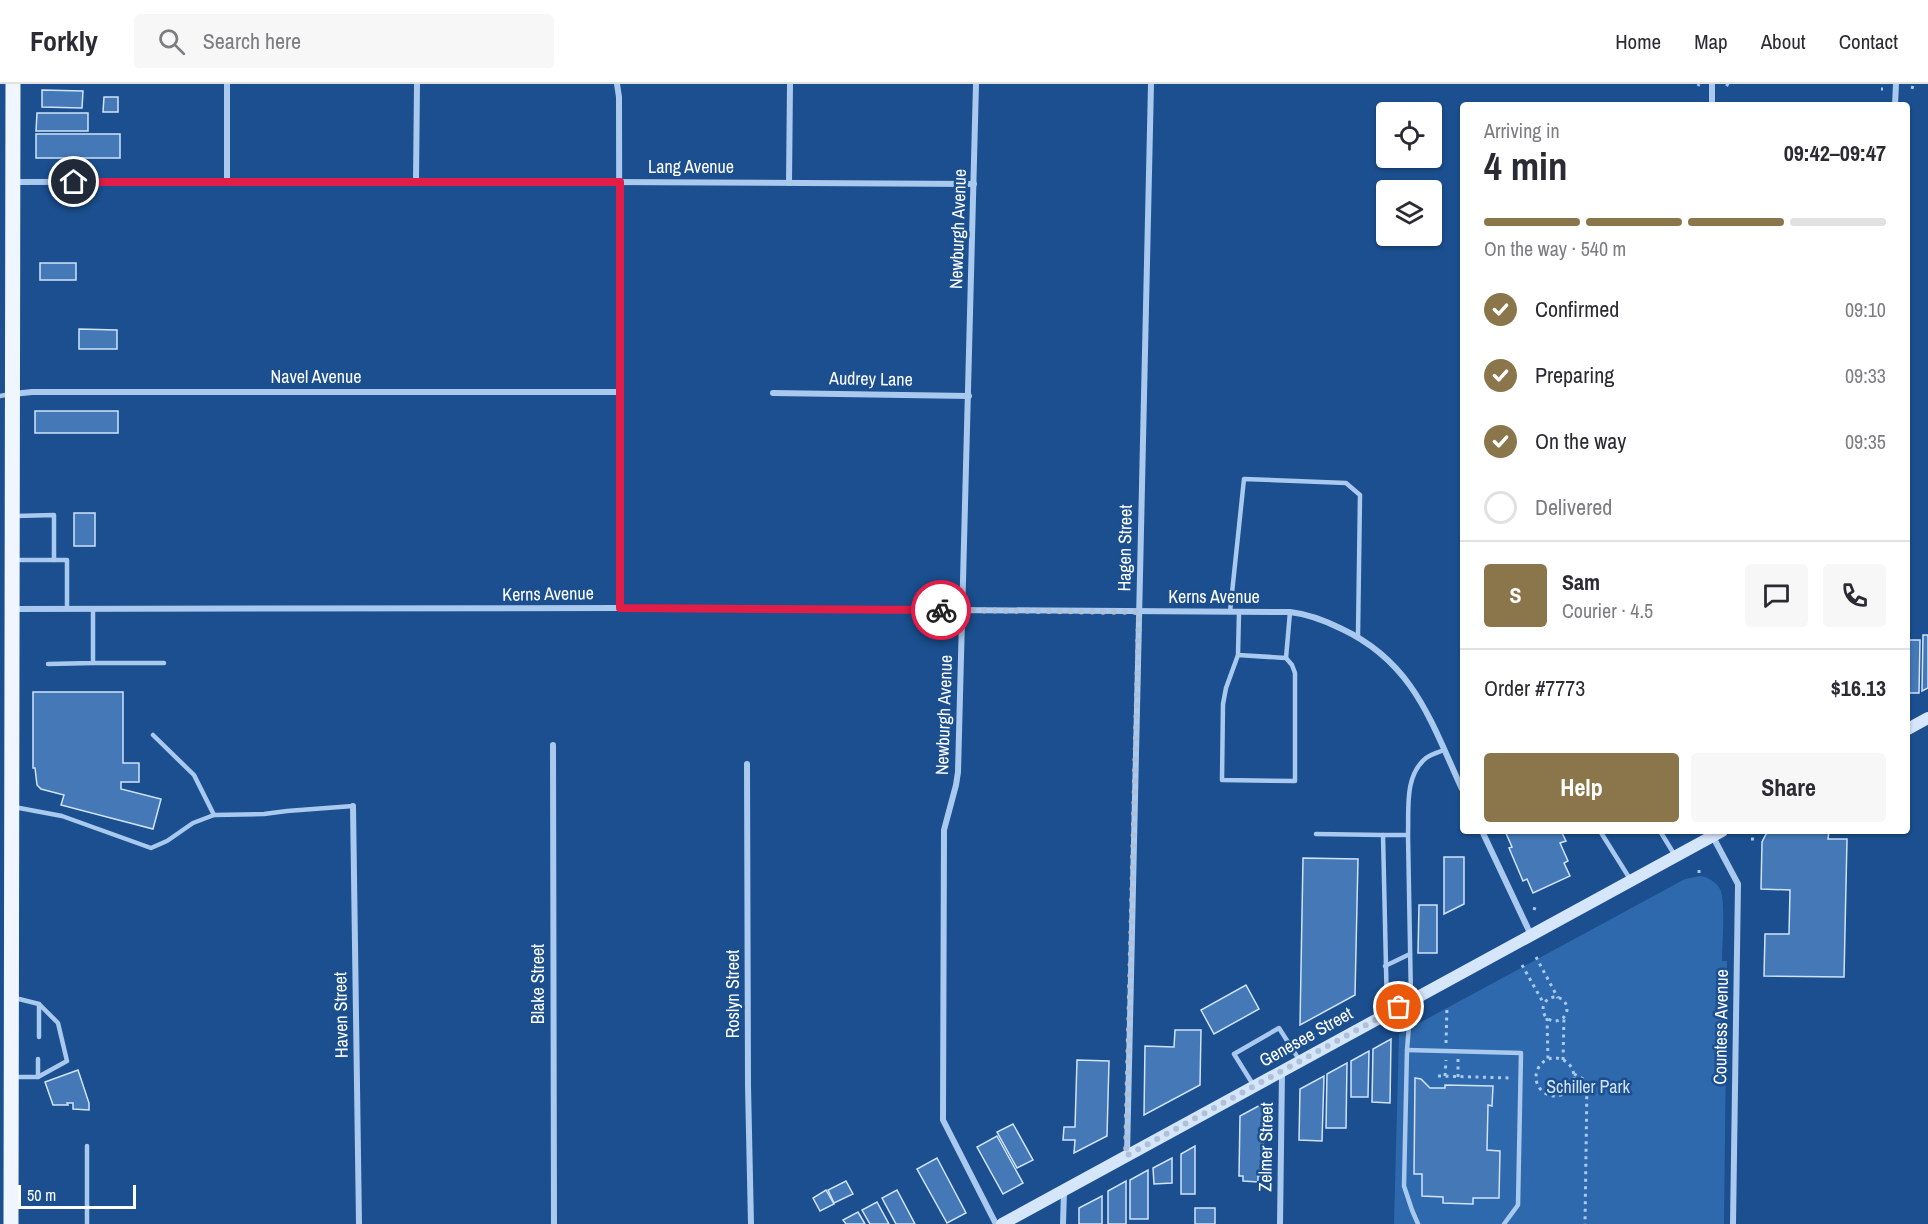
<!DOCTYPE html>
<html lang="en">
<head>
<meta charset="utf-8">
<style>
	:root { --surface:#fff; --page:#f7f7f7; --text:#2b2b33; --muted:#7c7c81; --line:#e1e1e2; --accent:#8a764a }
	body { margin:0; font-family:"Archivo Narrow",sans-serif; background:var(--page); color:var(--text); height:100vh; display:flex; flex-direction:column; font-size:22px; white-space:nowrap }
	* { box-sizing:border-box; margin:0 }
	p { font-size:20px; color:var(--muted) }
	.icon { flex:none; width:33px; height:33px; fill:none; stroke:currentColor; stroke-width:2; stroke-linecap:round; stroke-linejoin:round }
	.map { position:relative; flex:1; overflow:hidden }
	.drawer { position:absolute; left:1460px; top:18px; width:450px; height:732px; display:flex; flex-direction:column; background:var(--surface); border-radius:6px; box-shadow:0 2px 4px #0004 }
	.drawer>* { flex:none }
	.controls { position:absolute; left:1376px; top:18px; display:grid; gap:12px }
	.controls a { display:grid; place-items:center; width:66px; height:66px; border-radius:6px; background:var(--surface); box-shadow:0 2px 4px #0004; font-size:30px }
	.scale { position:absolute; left:18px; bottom:15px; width:118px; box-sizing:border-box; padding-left:6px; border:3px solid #fff; border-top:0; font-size:16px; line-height:21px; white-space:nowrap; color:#fff; -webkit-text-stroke:4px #1b4f8f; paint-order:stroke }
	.pin { position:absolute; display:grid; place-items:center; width:51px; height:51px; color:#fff; margin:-26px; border:3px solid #fff; border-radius:50%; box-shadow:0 2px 6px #0007 }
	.courier { position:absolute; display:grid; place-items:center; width:60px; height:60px; margin:-30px; border:4px solid #e11d48; border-radius:50%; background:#fff; color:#222; box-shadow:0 2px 8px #0007 }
	.summary em { font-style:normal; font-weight:700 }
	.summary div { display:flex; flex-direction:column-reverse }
	.summary { display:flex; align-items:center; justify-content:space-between; height:102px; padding:0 24px }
	h1 { font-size:39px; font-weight:700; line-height:45px }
	.bar { display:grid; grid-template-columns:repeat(4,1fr); gap:9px 6px; align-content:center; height:72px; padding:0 24px }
	.bar i { height:8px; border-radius:4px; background:var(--line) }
	.bar .current { background:var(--accent) }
	.bar p { grid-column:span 4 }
	.line { display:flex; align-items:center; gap:15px; padding:0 24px; border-top:2px solid var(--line) }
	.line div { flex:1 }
	.round { display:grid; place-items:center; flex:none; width:63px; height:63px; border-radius:6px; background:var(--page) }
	ol { padding:0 24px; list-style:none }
	li { display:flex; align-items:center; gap:18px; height:66px }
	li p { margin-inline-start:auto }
	li .icon { padding:6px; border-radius:50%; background:var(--accent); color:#fff; stroke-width:4 }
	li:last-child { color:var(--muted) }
	li i { width:33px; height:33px; border:3px solid var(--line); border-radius:50% }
	.cta { display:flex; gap:12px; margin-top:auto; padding:12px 24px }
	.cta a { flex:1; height:69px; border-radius:6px; background:var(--accent); color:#fff; font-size:24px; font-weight:700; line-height:69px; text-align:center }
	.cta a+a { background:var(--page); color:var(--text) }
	header { display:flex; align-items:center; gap:36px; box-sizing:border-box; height:84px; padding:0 30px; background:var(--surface); border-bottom:2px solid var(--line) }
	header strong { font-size:28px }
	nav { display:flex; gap:33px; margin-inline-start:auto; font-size:21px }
	.search { width:420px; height:54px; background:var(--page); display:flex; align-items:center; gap:15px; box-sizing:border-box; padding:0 21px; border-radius:6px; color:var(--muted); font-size:22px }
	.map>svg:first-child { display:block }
	.green { fill:#2e69ad }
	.building { fill:#4478b7; stroke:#cfe3fa; stroke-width:1.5 }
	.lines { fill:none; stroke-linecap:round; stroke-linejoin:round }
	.path { stroke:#a9c9ee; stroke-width:3; stroke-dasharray:3 4.5; stroke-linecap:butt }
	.service { stroke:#a9c9ee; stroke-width:4.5 }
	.minor { stroke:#a9c9ee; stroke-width:6 }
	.secondary { stroke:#d6e6fa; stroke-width:12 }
	.primary { stroke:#f0f6ff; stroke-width:15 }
	.done { stroke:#afc1d8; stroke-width:6; stroke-dasharray:0 10.8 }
	.route { stroke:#e11d48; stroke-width:8 }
	.labels { text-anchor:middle; stroke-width:5; stroke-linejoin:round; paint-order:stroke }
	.street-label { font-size:18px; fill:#fff; stroke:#1b4f8f }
	.park-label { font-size:18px; fill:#cfe3fa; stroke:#1b4f8f }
</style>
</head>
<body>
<header>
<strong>Forkly</strong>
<div class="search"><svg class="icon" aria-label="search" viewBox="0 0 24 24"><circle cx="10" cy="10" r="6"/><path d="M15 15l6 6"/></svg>Search here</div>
<nav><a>Home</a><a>Map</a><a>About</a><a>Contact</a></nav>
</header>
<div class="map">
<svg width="1928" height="1140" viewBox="0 0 1928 1140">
	<rect width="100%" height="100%" fill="#1b4f8f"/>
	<path class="green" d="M1700 792C1708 793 1715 797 1720 805 1726 816 1722 862 1722 877H1727L1724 1140H1394L1399 950 1685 795Z"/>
	<g class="building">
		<path d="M42 6 83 7 82 24 42 23Z"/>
		<path d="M104 13H118V28H103Z"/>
		<path d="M37 29H88V47H36Z"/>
		<rect x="36" y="50" width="84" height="24"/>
		<rect x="40" y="179" width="36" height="17"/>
		<path d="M79 245 117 246V265H79Z"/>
		<rect x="35" y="327" width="83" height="22"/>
		<rect x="74" y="429" width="21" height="33"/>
		<path d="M1923 551H1928V604L1922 607Z"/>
		<path d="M1906 556H1920L1919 609H1906Z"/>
		<path d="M33 608H123V679H139V698H121V705L161 715 153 745 61 721 64 711 41 705 37 701 35 684H33Z"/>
		<path d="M1505 747H1561L1566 757 1560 759 1568 777 1564 779 1570 792 1533 809 1527 795 1523 797 1509 764 1512 763Z"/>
		<path d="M1772 747H1829L1828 755H1847L1844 893 1764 892 1765 850H1789L1790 806 1761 805 1762 758 1766 750Z"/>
		<path d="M1444 773H1464V820L1444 830Z"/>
		<path d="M1303 774 1358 775 1355 911 1300 941Z"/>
		<path d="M1419 821H1437V869H1418Z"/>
		<path d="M1246 901 1259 925 1214 950 1201 926Z"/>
		<path d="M1175 946H1201L1200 1001 1144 1031 1145 962 1174 963Z"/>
		<path d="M1391 955 1390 1019 1372 1018 1373 965Z"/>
		<path d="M1369 967 1368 1013H1351V977Z"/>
		<path d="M1077 976 1109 977 1107 1052 1074 1069 1075 1056H1063L1064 1043H1075Z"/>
		<path d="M1347 979 1346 1044H1326L1327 990Z"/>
		<path d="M78 986 89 1019V1026L73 1025V1019H67L68 1021H53L45 998Z"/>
		<path d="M1324 992 1322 1057 1299 1056 1300 1005Z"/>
		<path d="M1415 994 1421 995 1430 1004H1445V1001L1493 1002 1492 1022 1488 1021 1487 1066 1500 1067 1499 1114H1473V1120L1443 1119V1113L1422 1112V1090H1414Z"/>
		<path d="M1264 1019 1263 1092H1258V1098L1243 1097V1092H1239L1240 1032Z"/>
		<path d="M1013 1040 1033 1076 1017 1084 997 1048Z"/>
		<path d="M997 1052 1023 1099 1003 1110 977 1063Z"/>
		<path d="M1195 1062V1110H1181V1070Z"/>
		<path d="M937 1074 966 1129 947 1139 917 1085Z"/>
		<path d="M1172 1074V1099L1154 1100 1153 1084Z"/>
		<path d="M1148 1086V1135H1130V1096Z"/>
		<path d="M846 1097 853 1110 834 1119 828 1106Z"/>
		<path d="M1126 1097V1140H1108V1107Z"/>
		<path d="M826 1106 834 1120 820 1127 813 1114Z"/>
		<path d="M897 1106 915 1140H896L882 1114Z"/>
		<path d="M1102 1112V1140H1079V1124Z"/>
		<path d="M877 1118 889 1140H870L862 1126Z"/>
		<rect x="1195" y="1124" width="20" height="16"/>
		<path d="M858 1128 865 1140H846L843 1136Z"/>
	</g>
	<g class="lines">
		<g class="path">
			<path d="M1726 0 1729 2"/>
			<path d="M1698 2 1699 0"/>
			<path d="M1911 3 1914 4"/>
			<path d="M1881 5H1883"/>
			<path d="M1751 755H1757"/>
			<path d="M1699 789V785"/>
			<path d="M1534 826 1535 823"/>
			<path d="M1536 873 1558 914"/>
			<path d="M1522 881 1544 920"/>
			<circle cx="1555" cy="925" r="12"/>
			<path d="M1547 934 1548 976"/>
			<path d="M1446 959 1447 922"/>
			<circle cx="1555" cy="993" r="19"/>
			<path d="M1458 975V993"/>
			<path d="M1563 976 1564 933"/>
			<path d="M1574 990 1587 997 1585 1140"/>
			<path d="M1438 992 1511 994"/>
			<path d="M1445 992 1446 976"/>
		</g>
		<g class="service">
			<path d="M0 312 10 310"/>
			<path d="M15 432 54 431V476"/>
			<path d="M14 476H67V525"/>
			<path d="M1230 528 1244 395 1346 399 1360 411 1358 552"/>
			<path d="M1238 571 1286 574 1292 581 1295 589V697L1222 696 1223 620 1226 604 1238 571 1239 528"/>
			<path d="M1286 574 1290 528"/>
			<path d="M93 579H164"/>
			<path d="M48 580 93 579V525"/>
			<path d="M153 651 194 691 214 731"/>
			<path d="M14 723 62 732 151 764 167 757 193 739 214 731 264 730 287 727 353 722"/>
			<path d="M1600 747 1630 795"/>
			<path d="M1660 747 1674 770"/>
			<path d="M1316 750 1383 751 1387 927"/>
			<path d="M1383 751H1408L1411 916 1407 966 1404 1102 1412 1126 1418 1140"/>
			<path d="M1408 751C1409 725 1404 692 1426 674 1431 670 1439 668 1444 666"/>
			<path d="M1385 882 1410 870"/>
			<path d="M39 953V920"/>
			<path d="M1407 966 1521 969 1518 1121 1504 1140"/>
			<path d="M38 975V993"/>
			<path d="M14 993H38L67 977 58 939 39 920 15 914"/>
			<path d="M1254 1002 1234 970 1279 944 1300 977"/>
			<path d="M87 1062V1140"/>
		</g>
		<g class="minor">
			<path d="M617 0 619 13 620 524"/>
			<path d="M976 0 958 688 956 701 944 746 943 1036 996 1140"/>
			<path d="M1712 21V0"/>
			<path d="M1895 21 1896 0"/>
			<path d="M416 97 417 0"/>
			<path d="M13 98 416 97 974 100"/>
			<path d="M227 98V0"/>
			<path d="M789 99 790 0"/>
			<path d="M773 309 969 312"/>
			<path d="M13 310 32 308H619"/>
			<path d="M13 525 620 524 1290 528C1308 530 1326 537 1342 545 1414 579 1431 638 1462 705"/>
			<path d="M553 661 554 1140"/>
			<path d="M747 680 748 1002 751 1140"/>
			<path d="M353 722 359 1140"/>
			<path d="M1482 747 1531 851"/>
			<path d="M1712 751 1738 800 1733 1140"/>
			<path d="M1127 1071 1151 0"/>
			<path d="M1063 1140 1064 1107"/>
			<path d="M1280 1140 1282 988"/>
		</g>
		<g class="secondary">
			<path d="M1906 646 1928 634"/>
			<path d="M1002 1140 1722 747"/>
		</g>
		<path class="primary" d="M11 1140 13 0"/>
	</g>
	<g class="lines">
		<path class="done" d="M941 526 1139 528 1126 1072 1399 923"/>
		<path class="route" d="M74 98H620V524L941 526"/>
	</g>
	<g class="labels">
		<g class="street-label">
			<text x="691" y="89">Lang Avenue</text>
			<text transform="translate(958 145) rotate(-88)" y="6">Newburgh Avenue</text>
			<text x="316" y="299">Navel Avenue</text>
			<text transform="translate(871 295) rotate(1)" y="6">Audrey Lane</text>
			<text transform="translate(1125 464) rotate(-89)" y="6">Hagen Street</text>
			<text transform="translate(548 510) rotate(-1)" y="6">Kerns Avenue</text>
			<text x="1214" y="519">Kerns Avenue</text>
			<text transform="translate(944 631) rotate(-88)" y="6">Newburgh Avenue</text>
			<text transform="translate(538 900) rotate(-90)" y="6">Blake Street</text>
			<text transform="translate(733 910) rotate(-90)" y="6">Roslyn Street</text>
			<text transform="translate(341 931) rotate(-91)" y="6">Haven Street</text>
			<text transform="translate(1721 943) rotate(-89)" y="6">Countess Avenue</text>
			<text transform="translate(1306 953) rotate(-29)" y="6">Genesee Street</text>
			<text transform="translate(1266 1063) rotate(-89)" y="6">Zelmer Street</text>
		</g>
		<g class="park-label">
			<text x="1588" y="1009">Schiller Park</text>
		</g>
	</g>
</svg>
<div class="controls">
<a><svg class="icon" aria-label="locate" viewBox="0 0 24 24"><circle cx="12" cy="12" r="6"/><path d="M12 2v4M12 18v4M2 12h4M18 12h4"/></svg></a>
<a><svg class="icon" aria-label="layers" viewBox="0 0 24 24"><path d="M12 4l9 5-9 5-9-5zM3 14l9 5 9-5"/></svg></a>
</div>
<div class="scale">50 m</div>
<div class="pin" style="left:1399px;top:923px;background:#ea580c"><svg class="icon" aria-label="bag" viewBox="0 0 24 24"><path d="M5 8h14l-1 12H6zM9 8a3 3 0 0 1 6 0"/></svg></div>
<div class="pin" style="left:74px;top:98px;background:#1f2937"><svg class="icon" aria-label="home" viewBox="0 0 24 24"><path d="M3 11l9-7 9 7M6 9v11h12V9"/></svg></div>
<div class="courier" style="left:941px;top:526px"><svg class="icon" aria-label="bike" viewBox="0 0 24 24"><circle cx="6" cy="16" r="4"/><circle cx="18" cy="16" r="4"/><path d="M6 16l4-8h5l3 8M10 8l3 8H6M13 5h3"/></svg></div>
<section class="drawer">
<div class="summary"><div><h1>4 min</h1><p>Arriving in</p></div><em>09:42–09:47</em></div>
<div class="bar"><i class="current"></i><i class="current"></i><i class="current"></i><i></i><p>On the way · 540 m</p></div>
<ol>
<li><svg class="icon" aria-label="check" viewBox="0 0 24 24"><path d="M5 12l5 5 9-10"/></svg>Confirmed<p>09:10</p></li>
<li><svg class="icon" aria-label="check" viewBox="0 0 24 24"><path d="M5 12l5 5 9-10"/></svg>Preparing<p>09:33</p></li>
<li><svg class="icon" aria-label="check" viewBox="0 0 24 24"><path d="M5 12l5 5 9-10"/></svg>On the way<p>09:35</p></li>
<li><i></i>Delivered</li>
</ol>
<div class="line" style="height:108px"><b class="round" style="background:var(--accent);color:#fff">S</b><div><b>Sam</b><p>Courier · 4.5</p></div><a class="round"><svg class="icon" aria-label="chat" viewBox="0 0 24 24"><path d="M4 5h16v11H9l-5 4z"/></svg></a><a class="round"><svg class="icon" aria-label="phone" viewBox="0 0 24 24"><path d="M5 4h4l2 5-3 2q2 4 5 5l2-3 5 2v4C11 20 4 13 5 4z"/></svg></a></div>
<div class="line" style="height:78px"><div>Order #7773</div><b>$16.13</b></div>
<div class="cta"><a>Help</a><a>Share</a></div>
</section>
</div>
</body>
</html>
